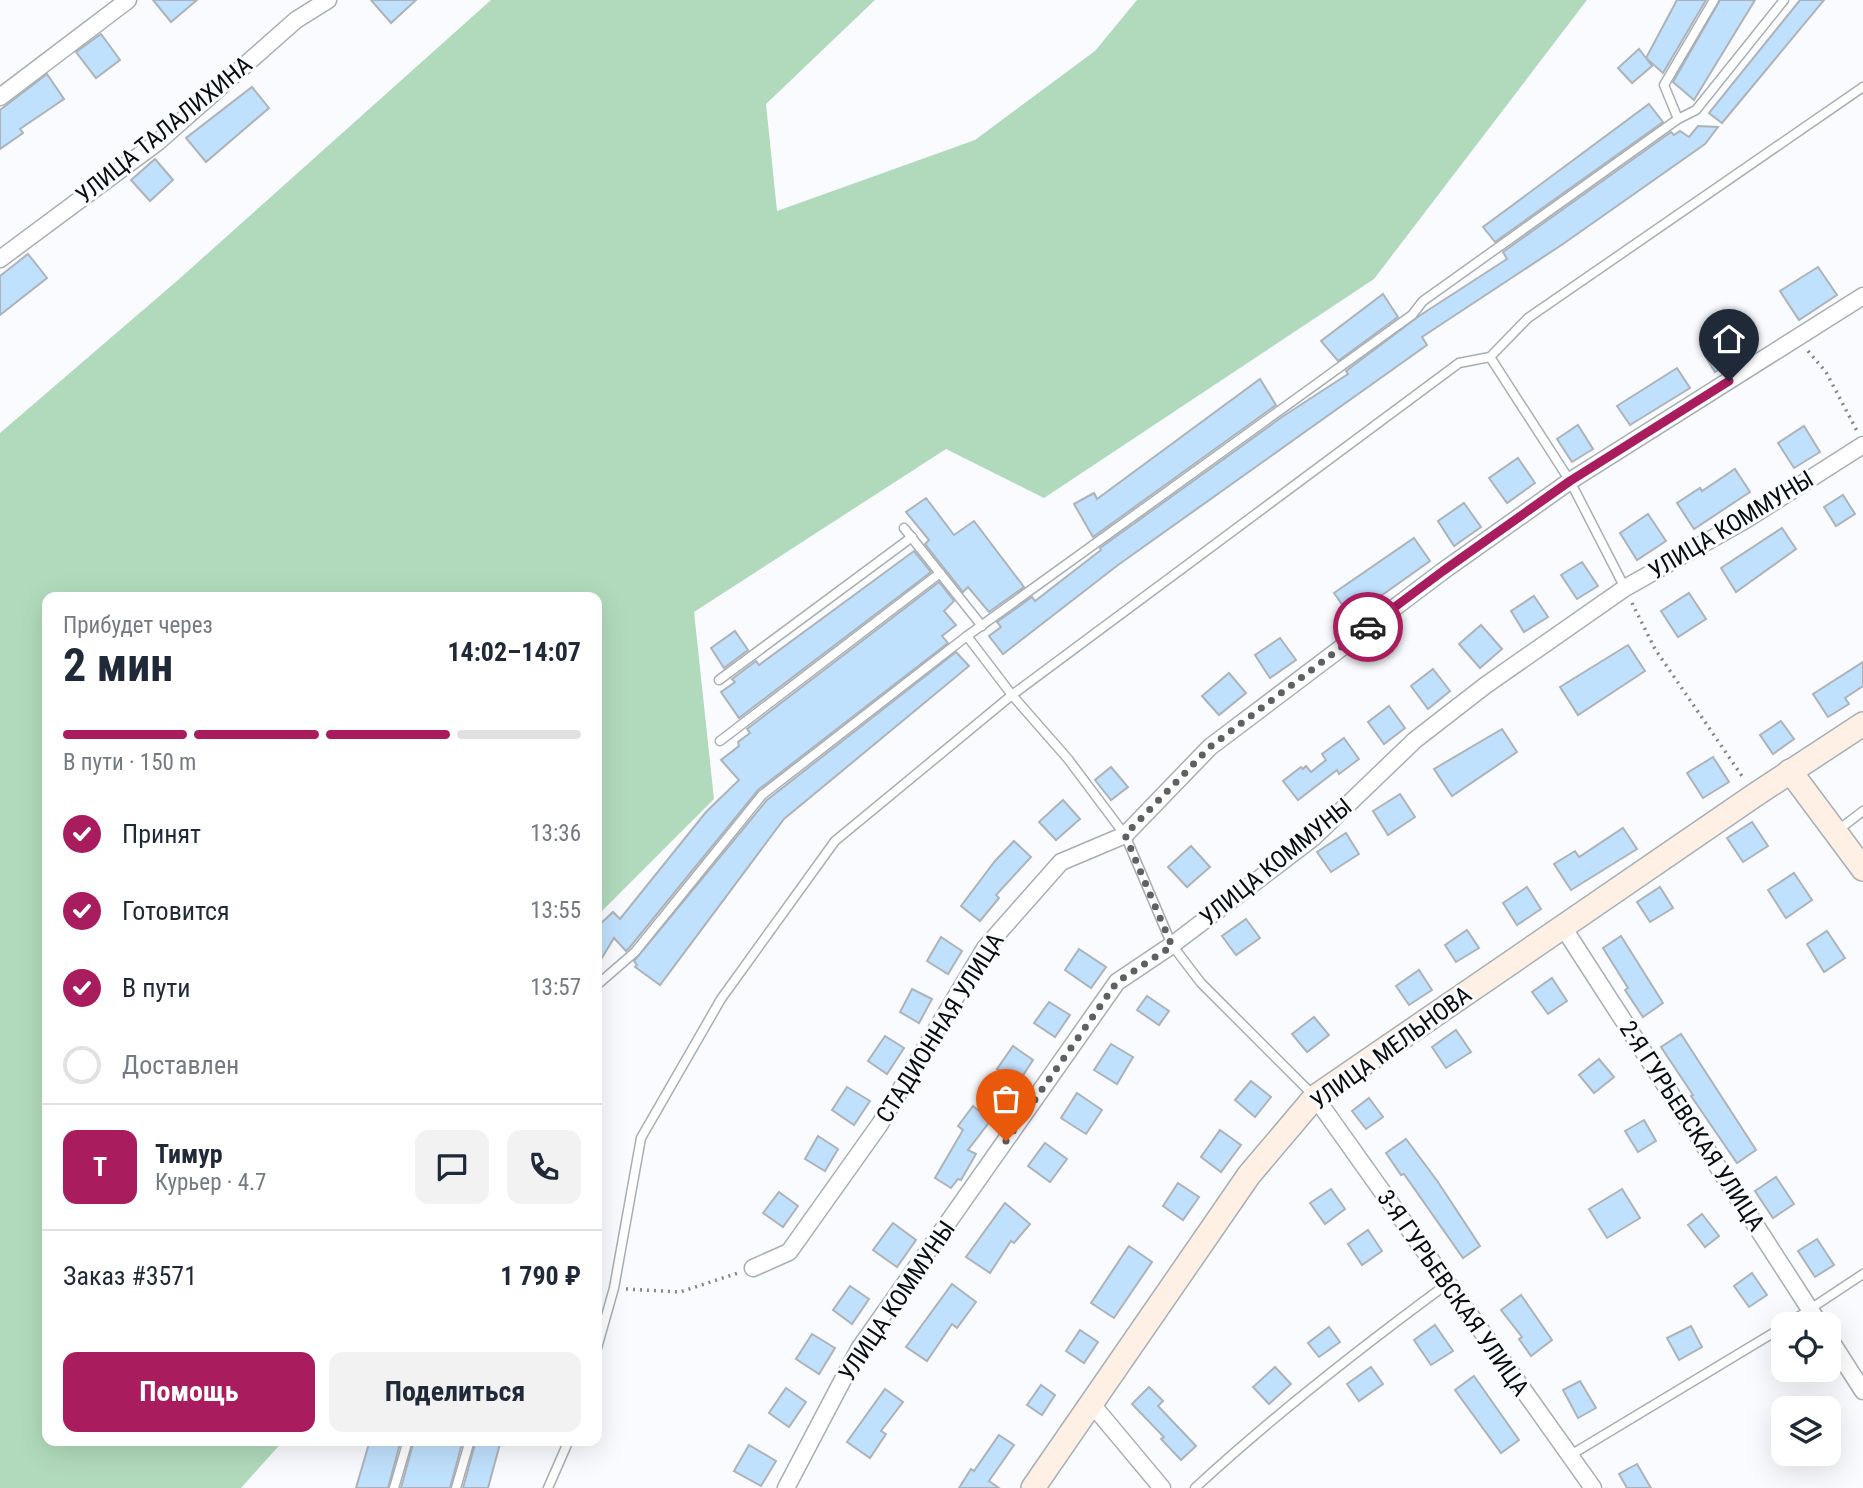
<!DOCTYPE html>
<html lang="ru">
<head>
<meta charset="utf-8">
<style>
	:root { --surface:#fff; --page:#f2f2f3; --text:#1f2937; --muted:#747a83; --line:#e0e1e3; --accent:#a91c5d }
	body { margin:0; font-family:"Roboto Condensed",sans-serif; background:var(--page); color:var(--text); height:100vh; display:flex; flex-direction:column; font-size:26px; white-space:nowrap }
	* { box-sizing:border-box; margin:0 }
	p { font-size:23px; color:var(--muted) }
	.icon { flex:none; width:38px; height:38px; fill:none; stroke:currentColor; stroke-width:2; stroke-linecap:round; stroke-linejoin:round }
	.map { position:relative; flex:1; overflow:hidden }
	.drawer { position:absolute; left:42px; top:592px; width:560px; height:854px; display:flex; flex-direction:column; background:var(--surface); border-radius:14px; box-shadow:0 7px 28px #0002 }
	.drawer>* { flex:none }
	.controls { position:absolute; left:1771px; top:1312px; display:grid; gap:14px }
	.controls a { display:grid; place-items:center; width:70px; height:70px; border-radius:14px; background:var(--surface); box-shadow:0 7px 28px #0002; font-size:35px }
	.pin { position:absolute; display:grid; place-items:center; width:60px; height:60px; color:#fff; margin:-72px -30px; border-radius:50% 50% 50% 0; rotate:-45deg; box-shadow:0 0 7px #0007 }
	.pin .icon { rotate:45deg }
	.courier { position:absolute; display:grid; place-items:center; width:70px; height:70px; margin:-35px; border:5px solid #a91c5d; border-radius:50%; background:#fff; color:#222; box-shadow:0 2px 9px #0007 }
	.headline em { font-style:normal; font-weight:700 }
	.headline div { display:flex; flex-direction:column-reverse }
	.headline { display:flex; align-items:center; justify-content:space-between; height:119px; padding:0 21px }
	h1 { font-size:46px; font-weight:700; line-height:52px }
	.bar { display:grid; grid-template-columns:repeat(4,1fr); gap:10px 7px; align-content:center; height:84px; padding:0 21px }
	.bar i { height:9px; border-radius:5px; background:var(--line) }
	.bar .selected { background:var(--accent) }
	.bar p { grid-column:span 4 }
	.line { display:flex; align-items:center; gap:18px; padding:0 21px; border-top:2px solid var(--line) }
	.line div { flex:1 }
	.round { display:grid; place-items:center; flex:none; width:74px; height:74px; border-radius:14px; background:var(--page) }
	ol { padding:0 21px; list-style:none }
	li { display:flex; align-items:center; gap:21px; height:77px }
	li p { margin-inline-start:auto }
	li .icon { padding:7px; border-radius:50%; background:var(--accent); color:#fff; stroke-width:4 }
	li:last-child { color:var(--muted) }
	li i { width:38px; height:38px; border:4px solid var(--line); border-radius:50% }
	.primary-button { display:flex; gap:14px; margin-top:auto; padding:14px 21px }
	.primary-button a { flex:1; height:80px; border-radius:14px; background:var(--accent); color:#fff; font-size:28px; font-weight:700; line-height:80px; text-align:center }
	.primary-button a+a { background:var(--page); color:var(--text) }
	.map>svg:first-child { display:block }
	.green { fill:#b1dabc }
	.building { fill:#c0e1fe; stroke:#adb3b9; stroke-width:2 }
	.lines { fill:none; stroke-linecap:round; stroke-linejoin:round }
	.service-casing { stroke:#a8afb4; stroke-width:11 }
	.minor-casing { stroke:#a8afb4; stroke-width:19 }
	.secondary-casing { stroke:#a8afb4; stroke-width:26 }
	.path { stroke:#848789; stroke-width:3.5; stroke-dasharray:2 5; stroke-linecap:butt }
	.service { stroke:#fff; stroke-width:8 }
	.minor { stroke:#fff; stroke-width:16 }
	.secondary { stroke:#fef0e4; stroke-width:23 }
	.done { stroke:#5e6062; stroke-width:7; stroke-dasharray:0 12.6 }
	.route { stroke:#a91c5d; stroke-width:9 }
	.labels { text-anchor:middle; stroke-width:6; stroke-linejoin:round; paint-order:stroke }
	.street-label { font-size:24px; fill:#0a0d0e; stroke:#f9fbfe }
</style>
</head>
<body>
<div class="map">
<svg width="1863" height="1488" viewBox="0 0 1863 1488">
	<rect width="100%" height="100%" fill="#f9fbfe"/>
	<path class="green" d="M491 0H875L766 104 777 211 975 140 1095 51 1137 0H1587L1374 279 1044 498 946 449 694 612 714 799 597 916V597H47V1440H284L241 1488H0V433L178 280Z"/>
	<g class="building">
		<path d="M153 0H197L171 22Z"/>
		<path d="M371 0H416L391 23Z"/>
		<path d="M1677 0H1706L1663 73 1646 58 1652 66 1632 83 1618 68 1639 49 1646 58Z"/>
		<path d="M1720 0H1755L1694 100 1673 82Z"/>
		<path d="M1800 0H1824L1722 123 1709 113Z"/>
		<path d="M101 34 120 60 96 78 76 52Z"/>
		<path d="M47 74 64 99 20 129 23 133 0 149V110Z"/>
		<path d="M252 87 269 108 206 162 186 138Z"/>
		<path d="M1649 104 1663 122 1495 242 1483 227Z"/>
		<path d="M1698 126 1718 127 1705 144 1563 244 1422 337 1427 345 1118 565 1003 654 989 636 1001 627 997 622 1032 597 1035 601 1101 550 1100 548 1282 417 1348 374 1346 371 1419 316 1507 259 1503 252 1671 132 1674 135 1680 131 1689 137Z"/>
		<path d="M155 159 173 180 150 201 131 180Z"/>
		<path d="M28 254 47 278 0 315V276Z"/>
		<path d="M1818 267 1837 295 1799 320 1780 291Z"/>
		<path d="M1383 294 1398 317 1338 361 1321 341Z"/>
		<path d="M1729 338 1741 355 1715 372 1704 354Z"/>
		<path d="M1677 368 1690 388 1630 425 1617 406Z"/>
		<path d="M1260 379 1276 405 1093 537 1074 504 1094 493 1097 499Z"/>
		<path d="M1578 425 1593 449 1572 462 1557 439Z"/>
		<path d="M1804 426 1820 452 1794 468 1778 443Z"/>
		<path d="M1518 458 1535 483 1507 503 1489 478Z"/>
		<path d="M1735 469 1750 492 1694 529 1677 503 1700 488 1702 491Z"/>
		<path d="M1843 495 1855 514 1836 526 1824 507Z"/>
		<path d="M926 498 954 535 974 521 1024 587 989 612 968 587 963 592 925 544 929 540 906 512Z"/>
		<path d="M1464 503 1481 527 1454 546 1438 521Z"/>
		<path d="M1648 514 1666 541 1637 560 1620 533Z"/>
		<path d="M1782 528 1796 549 1736 592 1721 568Z"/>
		<path d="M1414 538 1430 561 1351 617 1334 593Z"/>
		<path d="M914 551 931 572 739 718 721 692 735 682 732 679 756 661 759 665Z"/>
		<path d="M1582 562 1598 586 1577 599 1561 575Z"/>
		<path d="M939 582 954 601 944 611 956 625 942 636 948 643 758 790 630 947 626 951 614 938 597 966V927L613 912 620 919 706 812 739 780 721 760 739 746 738 742 750 733 747 729Z"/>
		<path d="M1689 593 1706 619 1678 637 1661 611Z"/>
		<path d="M1534 596 1548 617 1524 632 1511 611Z"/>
		<path d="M1481 625 1502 649 1480 668 1459 644Z"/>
		<path d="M735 631 748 650 724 668 711 648Z"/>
		<path d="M1280 638 1296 660 1270 678 1255 655Z"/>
		<path d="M1628 645 1645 671 1578 715 1560 687Z"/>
		<path d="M956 652 969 666 784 819 660 985 635 967 637 965 634 961 767 800Z"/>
		<path d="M1863 662V686L1845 698 1849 704 1828 717 1813 694Z"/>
		<path d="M1433 669 1450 691 1428 709 1411 686Z"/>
		<path d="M1229 673 1246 693 1219 715 1202 696Z"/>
		<path d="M1389 706 1405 728 1384 744 1368 722Z"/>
		<path d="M1781 721 1794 739 1773 754 1760 735Z"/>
		<path d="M1502 729 1517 752 1452 796 1434 769Z"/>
		<path d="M1344 738 1359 759 1339 774 1337 770 1298 800 1283 781 1301 767 1303 769 1306 766 1311 772 1326 760 1322 754Z"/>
		<path d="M1713 757 1729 782 1703 798 1687 773Z"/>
		<path d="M1111 767 1128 787 1111 800 1095 780Z"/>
		<path d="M1400 794 1415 817 1388 835 1373 811Z"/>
		<path d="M1063 800 1080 819 1056 840 1039 822Z"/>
		<path d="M1752 822 1768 846 1743 862 1727 838Z"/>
		<path d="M1623 828 1637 849 1571 890 1554 864 1575 851 1579 857Z"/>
		<path d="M1346 833 1359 854 1331 872 1317 852Z"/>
		<path d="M1014 841 1031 857 996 895 999 898 980 921 961 906 995 861Z"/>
		<path d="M1191 846 1210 867 1187 887 1168 867Z"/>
		<path d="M1794 873 1812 900 1786 918 1768 890Z"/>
		<path d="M1527 887 1541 909 1517 925 1503 903Z"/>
		<path d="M1660 887 1673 908 1650 922 1637 902Z"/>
		<path d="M1246 919 1260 938 1236 955 1222 936Z"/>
		<path d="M1467 930 1479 948 1456 962 1445 945Z"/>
		<path d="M1827 931 1845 958 1824 972 1807 944Z"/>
		<path d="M1621 936 1663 1003 1643 1017 1625 990 1628 988 1603 948Z"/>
		<path d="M941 937 962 951 948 974 927 961Z"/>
		<path d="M1079 949 1106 967 1091 988 1065 970Z"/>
		<path d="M1419 970 1432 990 1409 1005 1396 986Z"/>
		<path d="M1552 978 1567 1001 1548 1014 1532 992Z"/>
		<path d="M912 989 932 999 919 1023 900 1012Z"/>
		<path d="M1147 996 1169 1011 1159 1025 1137 1010Z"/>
		<path d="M1049 1002 1070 1015 1055 1037 1034 1023Z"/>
		<path d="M1314 1017 1329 1035 1307 1052 1292 1034Z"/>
		<path d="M1456 1030 1471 1052 1446 1068 1432 1047Z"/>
		<path d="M1681 1034 1756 1150 1737 1163 1691 1096 1693 1095 1661 1047Z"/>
		<path d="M885 1036 904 1048 887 1074 868 1061Z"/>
		<path d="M1111 1044 1133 1057 1117 1084 1094 1070Z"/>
		<path d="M1013 1046 1033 1060 1018 1083 997 1069Z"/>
		<path d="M1599 1059 1614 1077 1594 1093 1579 1075Z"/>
		<path d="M1251 1081 1271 1097 1255 1117 1235 1100Z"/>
		<path d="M847 1087 870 1101 854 1125 832 1110Z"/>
		<path d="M1077 1093 1102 1110 1086 1134 1061 1118Z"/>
		<path d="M1369 1098 1383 1117 1366 1129 1352 1111Z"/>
		<path d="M973 1106 991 1120 968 1150 976 1154 961 1180 958 1179 951 1188 935 1178 963 1130 958 1126Z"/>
		<path d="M1644 1120 1656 1141 1638 1152 1625 1131Z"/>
		<path d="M1220 1130 1241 1145 1221 1172 1201 1157Z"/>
		<path d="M818 1136 838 1149 825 1171 805 1159Z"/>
		<path d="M1406 1139 1438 1182 1480 1246 1463 1258 1404 1174 1401 1175 1386 1153Z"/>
		<path d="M1045 1143 1067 1159 1050 1182 1028 1166Z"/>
		<path d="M1776 1177 1794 1204 1773 1218 1755 1191Z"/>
		<path d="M1178 1183 1199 1197 1183 1220 1163 1206Z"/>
		<path d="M1331 1189 1345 1209 1325 1224 1310 1203Z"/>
		<path d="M1622 1189 1640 1218 1607 1238 1589 1209Z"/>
		<path d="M779 1192 798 1206 783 1227 763 1213Z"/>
		<path d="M1005 1203 1030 1224 1014 1243 1011 1241 990 1273 966 1257Z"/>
		<path d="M1702 1214 1719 1236 1705 1247 1688 1225Z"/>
		<path d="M893 1223 916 1240 897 1267 873 1250Z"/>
		<path d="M1368 1230 1382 1251 1362 1265 1348 1244Z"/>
		<path d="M1817 1239 1834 1265 1815 1277 1798 1251Z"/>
		<path d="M1129 1246 1152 1262 1114 1318 1091 1303Z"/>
		<path d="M1752 1273 1767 1295 1749 1307 1734 1286Z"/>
		<path d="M952 1284 976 1302 957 1328 952 1324 927 1361 906 1347Z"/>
		<path d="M850 1286 869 1299 852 1324 833 1310Z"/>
		<path d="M1521 1295 1552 1340 1531 1356 1519 1339 1522 1337 1501 1310Z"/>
		<path d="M1435 1325 1453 1351 1431 1365 1414 1340Z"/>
		<path d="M1691 1326 1702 1347 1679 1360 1667 1338Z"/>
		<path d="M1329 1327 1340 1342 1319 1357 1308 1343Z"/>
		<path d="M1080 1330 1098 1342 1084 1363 1066 1351Z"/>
		<path d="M812 1334 835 1348 819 1374 796 1359Z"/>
		<path d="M1275 1367 1291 1384 1269 1404 1253 1387Z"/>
		<path d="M1371 1367 1383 1384 1359 1401 1347 1384Z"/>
		<path d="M1474 1376 1519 1440 1501 1453 1455 1390Z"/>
		<path d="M1580 1381 1596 1408 1578 1418 1563 1390Z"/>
		<path d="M1041 1385 1055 1395 1042 1415 1027 1405Z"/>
		<path d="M1149 1387 1163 1401 1158 1406 1196 1446 1181 1460 1161 1439 1164 1437 1132 1404Z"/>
		<path d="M786 1388 806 1402 789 1427 769 1413Z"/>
		<path d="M885 1389 903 1402 881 1431 886 1434 870 1458 847 1442Z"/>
		<path d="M999 1435 1014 1445 989 1481 999 1488H959L971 1469 974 1471Z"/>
		<path d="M370 1440H401L388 1488H356Z"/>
		<path d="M414 1440H463L450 1488H401Z"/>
		<path d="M476 1440H501L488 1488H463Z"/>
		<path d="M749 1445 776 1461 761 1486 734 1471Z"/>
		<path d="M1637 1464 1651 1488H1627L1619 1474Z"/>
	</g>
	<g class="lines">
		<defs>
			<g id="service">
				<path d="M1678 119 1664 85 1714 0"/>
				<path d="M1490 357 1570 481 1625 588"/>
				<path d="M904 528 982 626"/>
				<path d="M967 636 1012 695 1068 759 1125 835 1172 945 1201 983 1313 1095"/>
				<path d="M719 680 912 537"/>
				<path d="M720 741 940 573"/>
				<path d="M1837 831 1863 811"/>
				<path d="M597 985 635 952 762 795 967 636 1412 315 1423 301 1678 119 1696 110 1784 0"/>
				<path d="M1786 1325 1863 1274"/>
				<path d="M597 1348 614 1288 641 1138 721 999 835 841 1012 695 1459 363 1490 357 1528 318 1863 87"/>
				<path d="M1569 1456 1783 1327"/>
				<path d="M394 1488 408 1440"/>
				<path d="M456 1488 470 1440"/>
				<path d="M548 1488 569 1440"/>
				<path d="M1195 1488C1274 1415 1360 1348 1447 1284"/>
			</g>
			<g id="minor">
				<path d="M0 97 128 0"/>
				<path d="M0 259 159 141 296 20 328 0"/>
				<path d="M1563 927 1820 1325"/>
				<path d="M1315 1097 1593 1488"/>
				<path d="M753 1268 789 1252 880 1124 985 948 1061 862 1125 835 1210 747 1443 571 1570 481 1863 296"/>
				<path d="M1829 1338 1863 1391"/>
				<path d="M1091 1403 1162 1488"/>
				<path d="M786 1488 859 1349 1117 982 1172 945 1313 838 1415 740 1486 685 1625 588 1747 519 1863 445"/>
			</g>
			<g id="secondary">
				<path d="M1790 771 1863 869"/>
				<path d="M1033 1488 1249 1175 1315 1097 1755 795 1863 724"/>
			</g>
		</defs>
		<use href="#service" class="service-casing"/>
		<use href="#minor" class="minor-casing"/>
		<use href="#secondary" class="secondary-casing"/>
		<g class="path">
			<path d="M1808 351 1826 372 1857 431"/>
			<path d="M1632 603 1655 649 1744 779"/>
			<path d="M626 1289 680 1292 738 1273"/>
		</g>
		<use href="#service" class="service"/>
		<use href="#minor" class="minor"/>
		<use href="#secondary" class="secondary"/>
	</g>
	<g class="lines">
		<path class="done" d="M1006 1141 1117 982 1172 946 1125 835 1210 747 1368 627"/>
		<path class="route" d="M1368 627 1443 571 1570 481 1729 381"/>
	</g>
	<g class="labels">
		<g class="street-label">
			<text transform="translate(164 130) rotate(-39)" y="8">УЛИЦА ТАЛАЛИХИНА</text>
			<text transform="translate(1731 525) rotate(-31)" y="8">УЛИЦА КОММУНЫ</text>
			<text transform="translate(1276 862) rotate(-39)" y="8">УЛИЦА КОММУНЫ</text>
			<text transform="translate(940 1028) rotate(-58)" y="8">СТАДИОННАЯ УЛИЦА</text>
			<text transform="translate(1391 1048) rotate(-36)" y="8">УЛИЦА МЕЛЬНОВА</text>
			<text transform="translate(1692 1126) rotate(57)" y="8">2-Я ГУРЬЕВСКАЯ УЛИЦА</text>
			<text transform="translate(1453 1293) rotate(55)" y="8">3-Я ГУРЬЕВСКАЯ УЛИЦА</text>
			<text transform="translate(897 1301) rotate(-56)" y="8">УЛИЦА КОММУНЫ</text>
		</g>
	</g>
</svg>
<div class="controls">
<a><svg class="icon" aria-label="locate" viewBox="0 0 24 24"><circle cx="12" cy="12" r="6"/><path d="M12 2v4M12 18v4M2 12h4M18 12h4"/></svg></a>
<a><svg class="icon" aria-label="layers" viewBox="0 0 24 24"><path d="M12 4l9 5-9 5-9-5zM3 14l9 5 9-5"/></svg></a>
</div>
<div class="pin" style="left:1006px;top:1141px;background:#ea580c"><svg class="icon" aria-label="bag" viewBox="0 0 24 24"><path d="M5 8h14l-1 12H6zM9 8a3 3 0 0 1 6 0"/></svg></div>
<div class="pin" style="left:1729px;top:381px;background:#1f2937"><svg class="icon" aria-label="home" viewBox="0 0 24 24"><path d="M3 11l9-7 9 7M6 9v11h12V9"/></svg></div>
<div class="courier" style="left:1368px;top:627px"><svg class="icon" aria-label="car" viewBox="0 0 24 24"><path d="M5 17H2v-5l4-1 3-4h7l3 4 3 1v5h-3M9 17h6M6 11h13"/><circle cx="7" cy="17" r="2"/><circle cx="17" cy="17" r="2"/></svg></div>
<section class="drawer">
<div class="headline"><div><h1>2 мин</h1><p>Прибудет через</p></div><em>14:02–14:07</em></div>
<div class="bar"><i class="selected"></i><i class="selected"></i><i class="selected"></i><i></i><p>В пути · 150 m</p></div>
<ol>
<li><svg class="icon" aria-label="check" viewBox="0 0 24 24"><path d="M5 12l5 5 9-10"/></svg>Принят<p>13:36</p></li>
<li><svg class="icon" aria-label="check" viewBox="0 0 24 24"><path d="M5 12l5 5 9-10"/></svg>Готовится<p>13:55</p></li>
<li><svg class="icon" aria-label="check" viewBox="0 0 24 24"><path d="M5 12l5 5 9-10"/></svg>В пути<p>13:57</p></li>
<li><i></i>Доставлен</li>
</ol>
<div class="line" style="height:126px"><b class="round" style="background:var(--accent);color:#fff">Т</b><div><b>Тимур</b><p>Курьер · 4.7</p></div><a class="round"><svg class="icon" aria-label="chat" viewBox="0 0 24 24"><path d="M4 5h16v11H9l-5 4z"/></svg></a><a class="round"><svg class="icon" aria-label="phone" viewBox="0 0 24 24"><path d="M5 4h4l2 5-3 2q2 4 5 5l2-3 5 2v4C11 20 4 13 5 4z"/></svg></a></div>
<div class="line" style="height:91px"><div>Заказ #3571</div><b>1 790 ₽</b></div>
<div class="primary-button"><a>Помощь</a><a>Поделиться</a></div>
</section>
</div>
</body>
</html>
